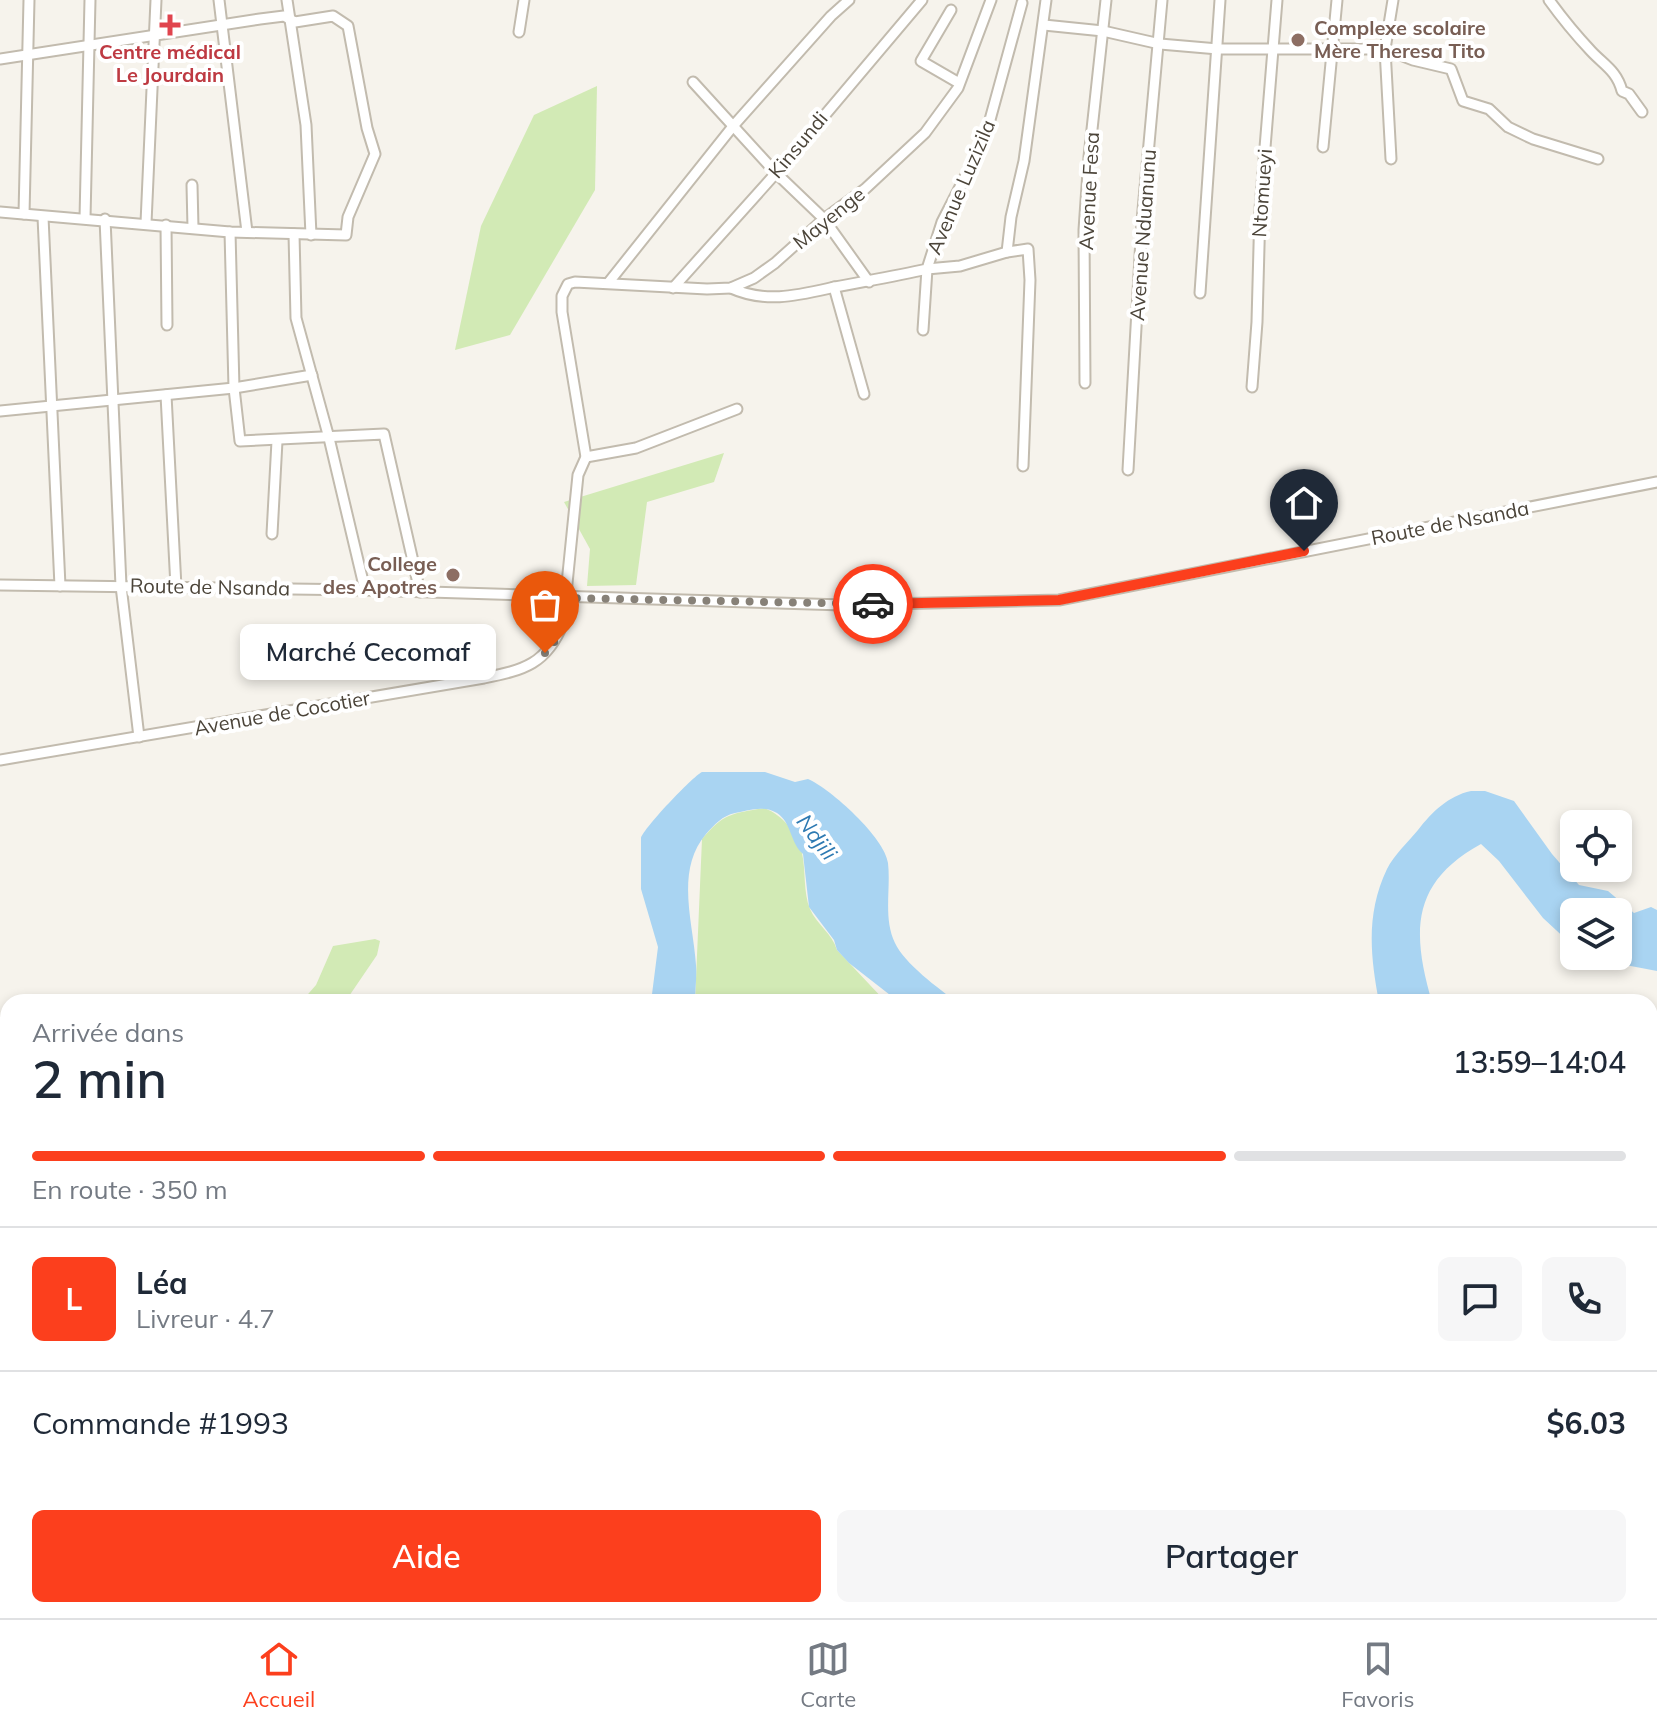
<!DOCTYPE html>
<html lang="fr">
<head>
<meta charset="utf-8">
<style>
	:root { --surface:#fff; --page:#f6f6f7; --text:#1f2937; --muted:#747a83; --line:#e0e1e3; --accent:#fc3f1d }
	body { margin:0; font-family:Mulish,sans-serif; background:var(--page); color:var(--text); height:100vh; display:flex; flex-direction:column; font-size:30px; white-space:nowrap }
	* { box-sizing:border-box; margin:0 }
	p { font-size:26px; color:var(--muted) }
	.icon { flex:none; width:44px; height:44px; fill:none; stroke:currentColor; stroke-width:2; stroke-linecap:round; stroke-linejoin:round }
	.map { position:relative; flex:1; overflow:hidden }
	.details { position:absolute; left:0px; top:994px; width:1658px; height:624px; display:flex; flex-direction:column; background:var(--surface); border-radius:24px 24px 0 0; box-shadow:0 4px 12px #0003 }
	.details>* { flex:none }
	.tools { position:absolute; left:1560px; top:810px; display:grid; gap:16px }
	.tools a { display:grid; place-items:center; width:72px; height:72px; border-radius:12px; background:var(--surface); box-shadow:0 4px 12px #0003; font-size:40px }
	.pin { position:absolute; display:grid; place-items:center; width:68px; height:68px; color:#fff; margin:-82px -34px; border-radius:50% 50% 50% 0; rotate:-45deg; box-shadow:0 0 8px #0007 }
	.pin .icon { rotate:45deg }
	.courier { position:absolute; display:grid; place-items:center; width:80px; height:80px; margin:-40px; border:6px solid #fc3f1d; border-radius:50%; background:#fff; color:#222; box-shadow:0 2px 10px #0007 }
	.bubble { position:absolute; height:56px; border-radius:12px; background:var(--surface); box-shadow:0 4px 12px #0003; font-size:26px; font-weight:600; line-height:56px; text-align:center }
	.overview em { font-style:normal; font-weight:600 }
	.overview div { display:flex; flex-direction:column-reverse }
	.overview { display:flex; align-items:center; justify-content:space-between; height:136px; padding:0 32px }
	h1 { font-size:52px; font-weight:600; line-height:60px }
	.bar { display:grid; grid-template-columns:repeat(4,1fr); gap:12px 8px; align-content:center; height:96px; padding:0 32px }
	.bar i { height:10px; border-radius:6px; background:var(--line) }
	.bar .current { background:var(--accent) }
	.bar p { grid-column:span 4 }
	.line { display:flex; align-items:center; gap:20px; padding:0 32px; border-top:2px solid var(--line) }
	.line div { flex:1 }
	.round { display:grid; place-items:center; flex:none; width:84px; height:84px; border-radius:12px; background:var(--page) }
	.action { display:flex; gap:16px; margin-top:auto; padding:16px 32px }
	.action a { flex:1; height:92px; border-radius:12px; background:var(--accent); color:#fff; font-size:32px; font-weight:600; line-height:92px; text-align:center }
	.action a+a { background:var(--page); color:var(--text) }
	.tabs { display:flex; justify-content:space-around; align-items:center; height:112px; border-top:2px solid var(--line); background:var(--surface); font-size:22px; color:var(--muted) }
	.tabs a { display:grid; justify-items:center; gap:4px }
	.tabs .current { color:var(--accent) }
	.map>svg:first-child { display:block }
	.green { fill:#d2eab5 }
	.water { fill:#a9d4f2 }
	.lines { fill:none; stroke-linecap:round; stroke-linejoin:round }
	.minor-casing { stroke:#c2bbae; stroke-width:13 }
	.minor { stroke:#fff; stroke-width:9 }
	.done { stroke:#878178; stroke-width:8; stroke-dasharray:0 14.4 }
	.route { stroke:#fc3f1d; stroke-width:10 }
	.health-dot { fill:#e0444e; stroke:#fff; stroke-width:3 }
	.education-dot { fill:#8d6e63; stroke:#fff; stroke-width:3 }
	.labels { text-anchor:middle; stroke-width:8; stroke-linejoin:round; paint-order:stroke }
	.education-label { font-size:20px; font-weight:bold; fill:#785e54; stroke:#fff; text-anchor:start }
	.health-label { font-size:20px; font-weight:bold; fill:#be3a42; stroke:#fff }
	.street-label { font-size:20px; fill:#4b4439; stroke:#fff }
	.water-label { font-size:22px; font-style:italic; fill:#2e7ab2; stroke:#fff }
</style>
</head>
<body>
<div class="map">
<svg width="1657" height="1618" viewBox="0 0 1657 1618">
	<rect width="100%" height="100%" fill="#f6f3ec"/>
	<g class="green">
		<path d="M597 86 595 190 510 335 455 350 481 226 534 115Z"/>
		<path d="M724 453 714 482 647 502 636 585 587 586 590 549 564 502Z"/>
		<path d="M764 808C783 815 797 833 802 853 806 871 803 892 810 909 817 925 832 933 837 950L886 1002H695L702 839C724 813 731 814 764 808Z"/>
		<path d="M375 939 380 941 377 955 345 1002H272L290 995 302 1001 316 985 333 946Z"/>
		<path d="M8 1263V1327L0 1333V1271Z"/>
		<path d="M8 1331V1610H351L349 1618H0V1338Z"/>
	</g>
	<g class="water">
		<path d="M702 772H765L795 782 808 779C831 789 885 838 888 863 891 889 883 918 895 943 904 963 939 989 957 1002H899L849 963 837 950 834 940 809 907 803 854C790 843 792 823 777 813 764 805 749 810 735 813 722 816 715 824 706 834 675 871 693 921 696 965 697 977 695 990 695 1002H651L658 947 641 889V838C644 828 692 777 702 772Z"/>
		<path d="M1471 791H1485L1514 801 1552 854 1579 885 1608 891 1634 913 1651 907 1657 910V971L1615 963 1599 956H1618V912H1574V945L1570 943 1543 918 1499 861 1481 844C1410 883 1412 933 1432 1002H1379C1370 955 1366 913 1387 869 1394 855 1408 842 1418 830 1432 812 1448 796 1471 791Z"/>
		<path d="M8 1187V1258L0 1266V1194Z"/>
	</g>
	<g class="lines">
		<defs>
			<g id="minor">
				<path d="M219 0 247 232"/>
				<path d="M287 0 306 125 311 235"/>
				<path d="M1549 0C1562 18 1576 35 1591 51 1604 65 1617 71 1622 91L1629 94 1642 112"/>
				<path d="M951 10 921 61 959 83"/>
				<path d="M1044 25 1103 31 1160 44 1218 49H1385L1413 60 1451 69 1463 101 1489 109 1508 127 1533 139 1598 159"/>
				<path d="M519 32 524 0"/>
				<path d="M0 59 260 19 284 16 295 22 333 16 348 26 367 128 375 154 348 217 346 235 230 232 0 212"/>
				<path d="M693 82 776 173 824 219 869 282"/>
				<path d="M1323 147 1337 0"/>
				<path d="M1391 159 1385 49 1393 0"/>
				<path d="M192 185 193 228"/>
				<path d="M24 214 29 0"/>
				<path d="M43 217 60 586"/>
				<path d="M85 218 90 0"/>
				<path d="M105 219 121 586 139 737"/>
				<path d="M146 223 156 0"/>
				<path d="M166 225 167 325"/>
				<path d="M230 232 234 388 240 441 384 434 420 592"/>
				<path d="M294 234 296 318 329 438 365 590"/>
				<path d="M1007 252 1028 249 1030 280 1023 466"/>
				<path d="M609 282 734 125 831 16 849 0"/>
				<path d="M834 287 864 394"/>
				<path d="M673 288 776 173 922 0"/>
				<path d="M731 288C766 304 799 295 835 287 866 281 897 276 927 269L942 222 985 138 1022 3"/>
				<path d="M1200 293 1220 0"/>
				<path d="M923 330 927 269 960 266 1007 252 1011 217 1024 161 1046 0"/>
				<path d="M1085 383 1084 230 1089 157 1106 0"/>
				<path d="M1252 387 1257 322 1260 209 1277 0"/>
				<path d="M166 395 176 587"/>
				<path d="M0 411 234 388 312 375"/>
				<path d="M586 457 636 448 737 409"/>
				<path d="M1128 470 1142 221 1162 0"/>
				<path d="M272 534 277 441"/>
				<path d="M0 585 365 590 843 605 1059 600 1657 482"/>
				<path d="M0 760 484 678C524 670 547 664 563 623L578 475 586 457 562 312V296L568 284 575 282 707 289 731 288 754 278 775 263 824 219 865 189 925 133 958 88 991 0"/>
				<path d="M493 1610 494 1618"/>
				<path d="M536 1610V1618"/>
				<path d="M813 1610V1618"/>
				<path d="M990 1610 991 1618"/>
				<path d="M1022 1610 1028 1618"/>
				<path d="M1123 1610 1124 1618"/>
				<path d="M1305 1610V1618"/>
				<path d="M1375 1610 1376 1618"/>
				<path d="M389 1618 390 1610"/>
				<path d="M448 1618V1610"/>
				<path d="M606 1618V1610"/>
				<path d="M666 1618V1610"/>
				<path d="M1183 1618 1184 1610"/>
				<path d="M1245 1618V1610"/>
				<path d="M1630 1618V1611"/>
			</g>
		</defs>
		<use href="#minor" class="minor-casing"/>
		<use href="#minor" class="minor"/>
	</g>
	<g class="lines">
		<path class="done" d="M545 653C562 637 563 620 565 598L873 604"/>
		<path class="route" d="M873 604 1059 600 1304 551"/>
	</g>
	<path class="health-dot" d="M166 13h8v8h8v8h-8v8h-8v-8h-8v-8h8z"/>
	<g class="education-dot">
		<circle cx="1298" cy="40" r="8"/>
		<circle cx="453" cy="575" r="8"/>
	</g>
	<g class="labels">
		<g class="education-label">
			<text x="1314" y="35">Complexe scolaire<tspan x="1314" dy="23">Mère Theresa Tito</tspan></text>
			<text x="437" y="571" text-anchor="end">College<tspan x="437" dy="23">des Apotres</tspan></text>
		</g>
		<g class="health-label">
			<text x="170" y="59">Centre médical<tspan x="170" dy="23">Le Jourdain</tspan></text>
		</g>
		<g class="street-label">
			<text transform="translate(798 145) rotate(-50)" y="7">Kinsundi</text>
			<text transform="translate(961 187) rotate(-67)" y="7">Avenue Luzizila</text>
			<text transform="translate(1089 191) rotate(-87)" y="7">Avenue Fesa</text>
			<text transform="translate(1262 193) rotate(-86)" y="7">Ntomueyi</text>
			<text transform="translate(829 218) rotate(-39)" y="7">Mayenge</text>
			<text transform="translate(1143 235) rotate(-86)" y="7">Avenue Nduanunu</text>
			<text transform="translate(1450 523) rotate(-11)" y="7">Route de Nsanda</text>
			<text transform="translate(210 587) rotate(1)" y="7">Route de Nsanda</text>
			<text transform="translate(282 713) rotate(-10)" y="7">Avenue de Cocotier</text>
		</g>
		<g class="water-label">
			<text transform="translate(817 837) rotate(53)" y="8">Ndjili</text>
		</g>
	</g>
</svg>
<div class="tools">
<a><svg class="icon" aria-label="locate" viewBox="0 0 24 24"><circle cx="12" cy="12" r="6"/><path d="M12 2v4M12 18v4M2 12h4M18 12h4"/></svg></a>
<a><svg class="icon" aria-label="layers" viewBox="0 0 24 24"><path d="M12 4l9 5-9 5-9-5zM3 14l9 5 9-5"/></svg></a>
</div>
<div class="pin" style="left:545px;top:653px;background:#ea580c"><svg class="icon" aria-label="bag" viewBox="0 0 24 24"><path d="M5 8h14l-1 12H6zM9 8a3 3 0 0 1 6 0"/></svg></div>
<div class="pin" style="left:1304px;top:551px;background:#1f2937"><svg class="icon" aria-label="home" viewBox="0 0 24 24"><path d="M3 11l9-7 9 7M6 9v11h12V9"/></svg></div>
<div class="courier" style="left:873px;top:604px"><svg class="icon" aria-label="car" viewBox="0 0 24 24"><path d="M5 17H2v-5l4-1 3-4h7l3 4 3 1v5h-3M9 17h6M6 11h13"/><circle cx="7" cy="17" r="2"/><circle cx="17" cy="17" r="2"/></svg></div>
<div class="bubble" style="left:240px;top:624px;width:256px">Marché Cecomaf</div>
<section class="details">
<div class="overview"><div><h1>2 min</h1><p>Arrivée dans</p></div><em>13:59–14:04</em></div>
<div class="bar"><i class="current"></i><i class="current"></i><i class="current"></i><i></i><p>En route · 350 m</p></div>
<div class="line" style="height:144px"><b class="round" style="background:var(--accent);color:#fff">L</b><div><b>Léa</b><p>Livreur · 4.7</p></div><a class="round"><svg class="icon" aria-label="chat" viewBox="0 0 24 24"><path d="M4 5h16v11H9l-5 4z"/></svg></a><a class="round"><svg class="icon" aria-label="phone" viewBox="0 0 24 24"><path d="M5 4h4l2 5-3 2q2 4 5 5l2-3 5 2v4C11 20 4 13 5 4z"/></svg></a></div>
<div class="line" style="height:104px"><div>Commande #1993</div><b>$6.03</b></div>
<div class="action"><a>Aide</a><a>Partager</a></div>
</section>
</div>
<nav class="tabs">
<a class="current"><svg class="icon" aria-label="home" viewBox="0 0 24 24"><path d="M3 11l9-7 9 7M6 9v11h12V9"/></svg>Accueil</a>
<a><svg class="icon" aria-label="map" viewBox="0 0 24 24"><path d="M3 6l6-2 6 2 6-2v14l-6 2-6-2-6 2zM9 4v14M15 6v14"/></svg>Carte</a>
<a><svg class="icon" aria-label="saved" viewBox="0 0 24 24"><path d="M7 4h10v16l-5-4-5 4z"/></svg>Favoris</a>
</nav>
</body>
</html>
